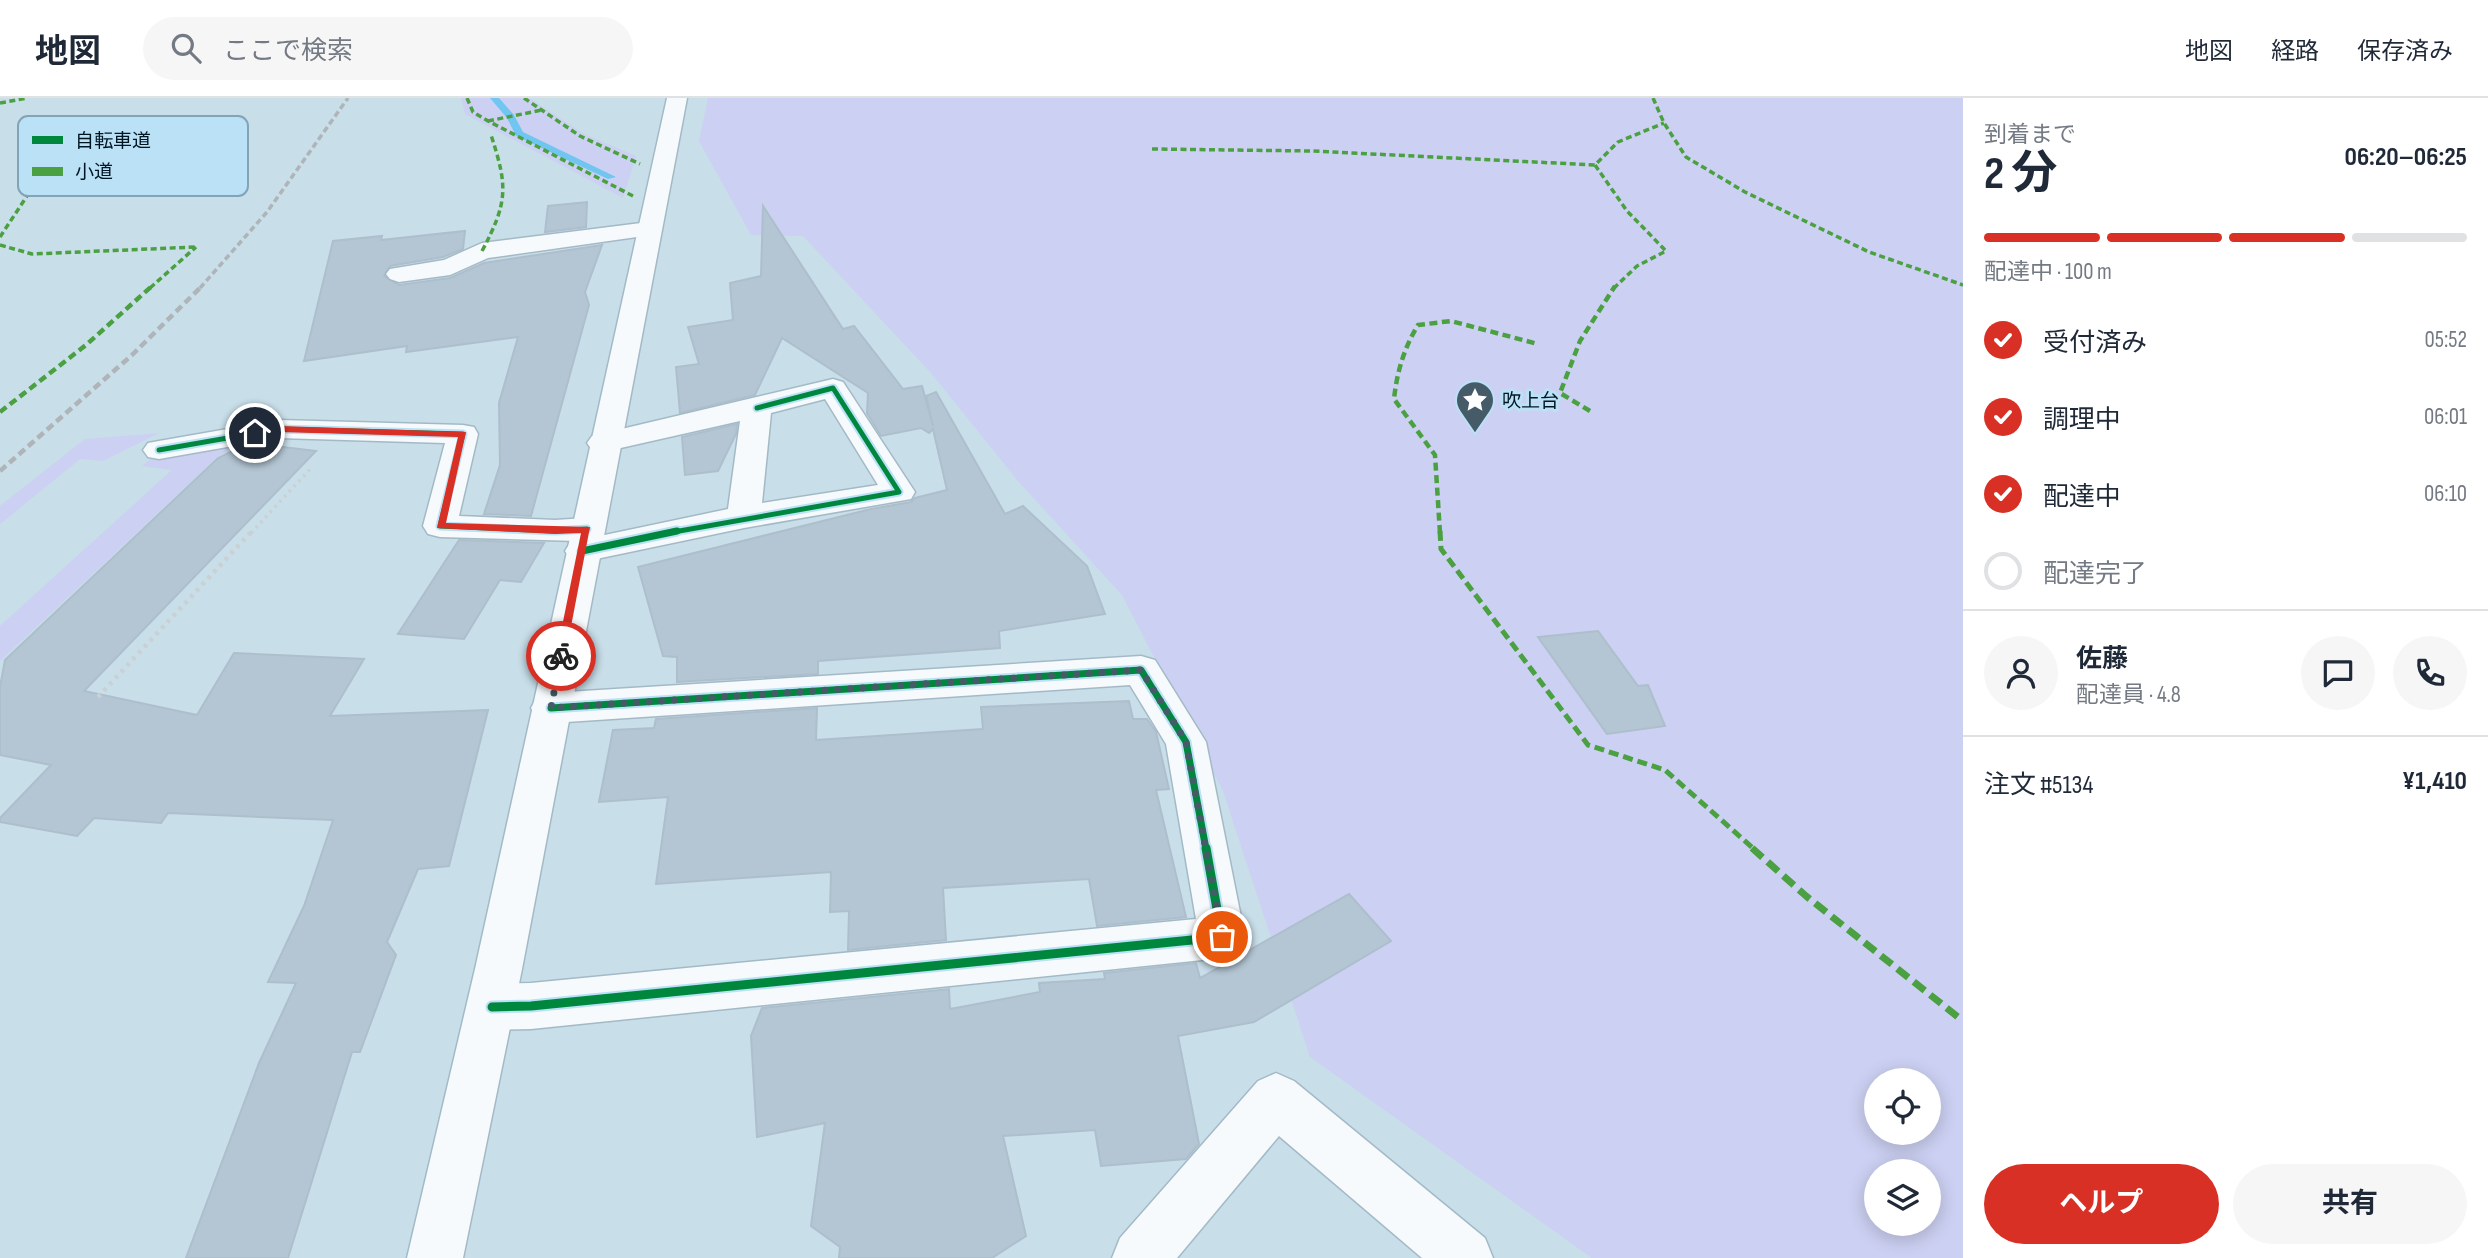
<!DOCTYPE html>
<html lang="ja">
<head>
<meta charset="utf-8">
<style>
	:root { --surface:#fff; --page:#f6f6f7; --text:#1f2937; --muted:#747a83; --line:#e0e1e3; --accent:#d93025 }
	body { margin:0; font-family:"Sofia Sans Condensed","Noto Sans JP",sans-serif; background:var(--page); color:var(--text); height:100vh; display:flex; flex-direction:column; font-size:26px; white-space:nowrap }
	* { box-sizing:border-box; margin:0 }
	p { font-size:23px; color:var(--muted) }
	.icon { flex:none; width:38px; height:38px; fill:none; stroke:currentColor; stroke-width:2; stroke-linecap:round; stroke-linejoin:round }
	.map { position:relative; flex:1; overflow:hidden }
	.sheet { display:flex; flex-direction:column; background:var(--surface); width:525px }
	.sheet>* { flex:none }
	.controls { position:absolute; left:1864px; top:970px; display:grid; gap:14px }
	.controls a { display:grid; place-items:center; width:77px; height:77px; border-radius:50%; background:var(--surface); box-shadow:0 4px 18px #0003; font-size:35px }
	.pin { position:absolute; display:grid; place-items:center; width:60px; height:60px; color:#fff; margin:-30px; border:4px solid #fff; border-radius:50%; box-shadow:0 2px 7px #0007 }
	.courier { position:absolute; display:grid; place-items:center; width:70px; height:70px; margin:-35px; border:5px solid #d93025; border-radius:50%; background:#fff; color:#222; box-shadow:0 2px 9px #0007 }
	.summary em { font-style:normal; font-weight:700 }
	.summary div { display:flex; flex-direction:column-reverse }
	.summary { display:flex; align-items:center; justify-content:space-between; height:119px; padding:0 21px }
	h1 { font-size:46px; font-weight:700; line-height:52px }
	.bar { display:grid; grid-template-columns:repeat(4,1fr); gap:10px 7px; align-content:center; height:84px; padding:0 21px }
	.bar i { height:9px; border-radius:5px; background:var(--line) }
	.bar .current { background:var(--accent) }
	.bar p { grid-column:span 4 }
	.line { display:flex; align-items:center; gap:18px; padding:0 21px; border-top:2px solid var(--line) }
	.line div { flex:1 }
	.round { display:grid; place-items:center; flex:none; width:74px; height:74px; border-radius:37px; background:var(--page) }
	ol { padding:0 21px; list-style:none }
	li { display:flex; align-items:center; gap:21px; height:77px }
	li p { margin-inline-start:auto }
	li .icon { padding:7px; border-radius:50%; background:var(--accent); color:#fff; stroke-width:4 }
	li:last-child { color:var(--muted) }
	li i { width:38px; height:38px; border:4px solid var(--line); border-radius:50% }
	.button { display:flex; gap:14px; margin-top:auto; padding:14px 21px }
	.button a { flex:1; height:80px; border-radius:42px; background:var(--accent); color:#fff; font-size:28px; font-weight:700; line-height:80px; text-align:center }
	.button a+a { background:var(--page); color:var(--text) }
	header { display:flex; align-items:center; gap:42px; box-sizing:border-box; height:98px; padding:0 35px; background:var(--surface); border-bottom:2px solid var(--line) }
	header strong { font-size:33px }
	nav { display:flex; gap:38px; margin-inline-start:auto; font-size:24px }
	.search { width:490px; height:63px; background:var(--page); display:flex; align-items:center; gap:18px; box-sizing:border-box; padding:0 24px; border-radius:38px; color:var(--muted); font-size:26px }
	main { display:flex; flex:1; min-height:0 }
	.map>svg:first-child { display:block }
	.green { fill:#ccd0f2; fill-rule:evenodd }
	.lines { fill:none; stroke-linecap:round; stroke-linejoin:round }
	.stream { fill:#70c6f0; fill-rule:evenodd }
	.building { fill:#b4c6d4; stroke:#adbecc; stroke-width:2 }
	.street-casing { stroke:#a3bac6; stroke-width:3 }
	.secondary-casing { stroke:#a3bac6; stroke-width:3 }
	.path-far1 { stroke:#cad0d4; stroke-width:3.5; stroke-dasharray:2.5 4.5; stroke-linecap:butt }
	.path { stroke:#cad0d4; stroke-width:4.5; stroke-dasharray:3.5 5; stroke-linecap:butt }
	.street { fill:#f7fafc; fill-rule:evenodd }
	.secondary { fill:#f7fafc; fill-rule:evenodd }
	.rail-far1 { stroke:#aeb4b8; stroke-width:3.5; stroke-dasharray:6 3.5; stroke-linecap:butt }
	.rail { stroke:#aeb4b8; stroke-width:4.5; stroke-dasharray:8 4.5; stroke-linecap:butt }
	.quiet-far3 { stroke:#4ba041; stroke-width:3.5; stroke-dasharray:6 3.5; stroke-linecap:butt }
	.quiet-far2 { stroke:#4ba041; stroke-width:4.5; stroke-dasharray:8 4.5; stroke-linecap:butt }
	.quiet-far1 { stroke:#4ba041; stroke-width:5; stroke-dasharray:10 5; stroke-linecap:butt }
	.quiet { stroke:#4ba041; stroke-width:7; stroke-dasharray:14 7; stroke-linecap:butt }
	.cycleway-far2-casing { stroke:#bbe1f7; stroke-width:9 }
	.cycleway-far1-casing { stroke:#bbe1f7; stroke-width:11 }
	.cycleway-casing { stroke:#bbe1f7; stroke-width:13 }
	.cycleway-far2 { stroke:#00873e; stroke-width:5 }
	.cycleway-far1 { stroke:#00873e; stroke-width:7 }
	.cycleway { stroke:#00873e; stroke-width:9 }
	.route { fill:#d93025 }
	.done { stroke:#465b68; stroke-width:7; stroke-dasharray:0 12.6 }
	.labels { text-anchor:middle; stroke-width:6; stroke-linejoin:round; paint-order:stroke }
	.far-poi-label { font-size:19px; fill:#001522; stroke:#bbe1f7; text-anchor:start }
	.key { fill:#bbe1f7; stroke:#83a4b7; stroke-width:2 }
	.key-label { font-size:19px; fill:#001522 }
</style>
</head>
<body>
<header>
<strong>地図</strong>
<div class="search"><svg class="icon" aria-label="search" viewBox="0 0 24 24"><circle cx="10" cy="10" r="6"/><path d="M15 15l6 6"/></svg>ここで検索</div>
<nav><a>地図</a><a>経路</a><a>保存済み</a></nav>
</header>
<main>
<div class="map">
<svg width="1963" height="1160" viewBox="0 0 1963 1160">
	<rect width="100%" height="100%" fill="#c8dee9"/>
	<g class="green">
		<path d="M461 0H529L584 36 636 58 623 100 465 16Z"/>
		<path d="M708 0H1963V1160H1592L1310 959 1223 693 1122 497 1018 383 931 275 803 138 751 137 699 43ZM1876 982H1928V1034H1876ZM1876 1073H1928V1125H1876Z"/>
		<path d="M159 335 103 363 80 361 0 426V408L85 341Z"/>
		<path d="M241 345 217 359 0 563V528L172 372 142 368 157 356Z"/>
	</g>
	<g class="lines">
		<path class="stream" d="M490 0H499L514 17 523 34 616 79 608 81 516 38 507 20Z"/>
	</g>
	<g class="building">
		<path d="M587 104 586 129 545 134 548 108Z"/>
		<path d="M763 108 843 231 854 228 903 291 922 288 933 328 926 298 936 294 1005 416 1023 408 1087 468 1105 516 999 533 1000 550 818 563V576L677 584V559L663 558 638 469 871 411 911 404 915 400 947 392 933 331 929 335 921 330 881 338 867 315 868 295 782 240 755 297 680 315 676 269 699 266 688 229 733 222 730 185 761 178Z"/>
		<path d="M465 133 463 151 443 159 390 168 384 178 399 187 450 180 484 165 602 147 585 194 589 207 531 418 484 416 500 367 499 305 518 239 406 254 407 248 304 263 333 143 382 138 381 142Z"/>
		<path d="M737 326 736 336 718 373 685 377 682 339Z"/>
		<path d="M258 346 316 353 84 593 197 617 234 555 364 561 330 618 488 612 449 768 418 771 387 844 396 857 360 954H352L288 1160H186L259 965 296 885 268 884 304 808 333 722 168 715 161 725 94 720 77 738 0 724V720L51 667 0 657V589L5 562 218 360 241 349Z"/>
		<path d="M459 442 544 445 521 484 500 482 464 541 398 536Z"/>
		<path d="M1598 533 1638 588 1648 587 1665 628 1607 636 1538 539Z"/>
		<path d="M1129 603 1133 621H1147L1156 634 1169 691 1156 692 1186 819 1097 828 1089 781 943 790 946 842 848 852 849 813 830 814 831 774 656 786 668 699 599 704 613 632 654 630 656 621 817 610 816 642 983 631 981 609Z"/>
		<path d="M1349 796 1391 843 1254 924 1178 938 1199 1046 1186 1061 1101 1068 1095 1032 1003 1038 1026 1138 992 1160H839L840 1149 811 1128 825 1025 757 1039 751 938 762 910 949 891 950 911 1040 894 1039 885 1105 881 1104 875 1196 865 1200 880Z"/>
	</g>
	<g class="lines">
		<defs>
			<g id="street">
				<path d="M649 124 658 126 661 131 658 136 488 160 450 177 399 184 390 181 386 176 390 171 444 162 482 145Z"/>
				<path d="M833 281 843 284 915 394 911 401 744 430 582 464 570 461 565 453 570 445 578 443 440 439 428 436 423 428 445 345 279 340 159 361 148 359 143 352 148 345 159 343 279 322 463 327 474 329 478 336 459 418 555 422 587 420 599 423 604 431 600 438 728 411 740 323 603 354 592 352 587 345 592 338ZM825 301 878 387 762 405 771 315Z"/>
				<path d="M1141 558 1155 562 1206 644 1245 839 1238 854 1222 860 531 931 492 932 475 925 468 909 475 893 492 886 531 885 1196 821 1166 646 1130 587 551 625 537 621 531 610 537 599 551 595Z"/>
				<path d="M1276 975 1294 983 1485 1140 1493 1160H1422L1279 1038 1177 1160H1112L1120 1140 1258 983Z"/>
			</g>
			<path id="secondary" d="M667 0H687L522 871 463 1160H407L475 871Z"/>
		</defs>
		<use href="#street" class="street-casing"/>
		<use href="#secondary" class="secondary-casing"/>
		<path class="path-far1" d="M251 435 312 369"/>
		<path class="path" d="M98 599 252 433"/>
		<use href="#street" class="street"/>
		<use href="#secondary" class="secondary"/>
		<path class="rail-far1" d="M200 190 267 114 348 0"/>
		<path class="rail" d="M0 373 132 257 202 188"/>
		<g class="quiet-far3">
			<path d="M467 0 473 14 488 23 633 98"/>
			<path d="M524 0 580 38 640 66"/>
			<path d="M1653 0 1664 25 1686 59 1745 94 1869 154 1963 187"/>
			<path d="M0 5 27 0"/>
			<path d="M488 23 542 12"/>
			<path d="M1152 51 1312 53 1595 67 1618 44 1664 25"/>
			<path d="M1595 67 1627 113 1666 153 1637 168 1614 190"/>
			<path d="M0 139 50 63"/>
			<path d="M0 147 32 156 196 149"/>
			<path d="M482 153C508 104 508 89 491 37"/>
			<path d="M150 190 196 149"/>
		</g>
		<g class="quiet-far2">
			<path d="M1590 313 1560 295 1580 243 1615 188"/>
			<path d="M0 314 86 247 152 188"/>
			<path d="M1440 435 1435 357 1394 301C1397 274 1404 250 1418 227L1451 223 1538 246"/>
		</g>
		<path class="quiet-far1" d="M1440 433 1441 451 1588 647 1665 672 1754 751"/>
		<path class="quiet" d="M1752 750 1806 798 1963 923"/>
		<defs>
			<g id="cycleway-far2">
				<path d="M159 352 279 331 463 336 440 428 555 433 587 431"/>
				<path d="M668 435 899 394 833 290 757 310"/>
			</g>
			<g id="cycleway-far1">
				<path d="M582 453 677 433"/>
				<path d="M551 610 1141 572 1186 644 1206 751"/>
			</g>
			<path id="cycleway" d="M492 909 531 908 1222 839 1206 750"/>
		</defs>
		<use href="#cycleway-far2" class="cycleway-far2-casing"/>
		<use href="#cycleway-far1" class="cycleway-far1-casing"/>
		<use href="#cycleway" class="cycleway-casing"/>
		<use href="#cycleway-far2" class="cycleway-far2"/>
		<use href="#cycleway-far1" class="cycleway-far1"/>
		<use href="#cycleway" class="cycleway"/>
	</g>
	<path class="route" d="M279 328 466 334 446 425 590 429 565 560 556 558 581 435 555 436 437 430 458 339 279 334 255 338 251 335Z"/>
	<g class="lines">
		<path class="done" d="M561 558 551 610 1141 572 1186 644 1222 839"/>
	</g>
	<defs>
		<symbol id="sight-pin" viewBox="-11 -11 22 30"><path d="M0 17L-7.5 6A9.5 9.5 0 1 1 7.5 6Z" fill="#465b68" stroke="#bbe1f7"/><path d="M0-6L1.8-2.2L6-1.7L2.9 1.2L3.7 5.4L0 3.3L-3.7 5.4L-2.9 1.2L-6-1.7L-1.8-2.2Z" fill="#fff"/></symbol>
	</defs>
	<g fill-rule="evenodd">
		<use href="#sight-pin" x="1453" y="280" width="44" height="60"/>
	</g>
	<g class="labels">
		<g class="far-poi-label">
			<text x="1502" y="309">吹上台</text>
		</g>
	</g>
	<rect x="18" y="18" width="230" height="80" rx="10" class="key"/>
	<rect x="32" y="38" width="31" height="8" fill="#00873e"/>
	<rect x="32" y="69" width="31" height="9" fill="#4ba041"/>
	<g class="key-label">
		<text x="75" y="49">自転車道</text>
		<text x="75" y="80">小道</text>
	</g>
</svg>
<div class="controls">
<a><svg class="icon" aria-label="locate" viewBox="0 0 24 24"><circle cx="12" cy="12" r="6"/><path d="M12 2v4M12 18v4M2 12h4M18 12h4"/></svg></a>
<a><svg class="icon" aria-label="layers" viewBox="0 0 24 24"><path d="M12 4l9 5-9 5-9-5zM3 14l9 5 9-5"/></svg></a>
</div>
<div class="pin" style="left:1222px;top:839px;background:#ea580c"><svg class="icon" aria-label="bag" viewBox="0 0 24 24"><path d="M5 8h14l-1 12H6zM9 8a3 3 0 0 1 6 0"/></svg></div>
<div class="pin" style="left:255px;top:335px;background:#1f2937"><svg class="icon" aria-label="home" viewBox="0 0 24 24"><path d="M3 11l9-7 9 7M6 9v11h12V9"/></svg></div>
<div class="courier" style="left:561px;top:558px"><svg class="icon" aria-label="bike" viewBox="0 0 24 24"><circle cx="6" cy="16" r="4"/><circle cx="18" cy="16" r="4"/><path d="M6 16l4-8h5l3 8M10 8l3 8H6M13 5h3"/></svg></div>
</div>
<section class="sheet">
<div class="summary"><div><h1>2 分</h1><p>到着まで</p></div><em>06:20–06:25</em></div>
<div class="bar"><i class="current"></i><i class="current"></i><i class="current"></i><i></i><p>配達中 · 100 m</p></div>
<ol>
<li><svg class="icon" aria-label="check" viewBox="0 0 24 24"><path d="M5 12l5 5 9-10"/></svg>受付済み<p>05:52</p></li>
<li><svg class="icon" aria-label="check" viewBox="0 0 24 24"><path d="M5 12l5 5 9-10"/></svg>調理中<p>06:01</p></li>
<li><svg class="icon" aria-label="check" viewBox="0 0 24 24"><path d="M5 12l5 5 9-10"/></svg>配達中<p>06:10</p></li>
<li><i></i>配達完了</li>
</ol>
<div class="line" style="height:126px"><a class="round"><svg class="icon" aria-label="person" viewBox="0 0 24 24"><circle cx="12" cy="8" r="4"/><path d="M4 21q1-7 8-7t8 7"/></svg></a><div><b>佐藤</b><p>配達員 · 4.8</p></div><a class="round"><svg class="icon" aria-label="chat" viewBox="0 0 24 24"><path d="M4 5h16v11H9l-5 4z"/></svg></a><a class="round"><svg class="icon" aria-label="phone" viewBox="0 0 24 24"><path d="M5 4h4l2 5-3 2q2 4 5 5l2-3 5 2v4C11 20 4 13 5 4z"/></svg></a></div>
<div class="line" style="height:91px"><div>注文 #5134</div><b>¥1,410</b></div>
<div class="button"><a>ヘルプ</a><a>共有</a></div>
</section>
</main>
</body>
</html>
